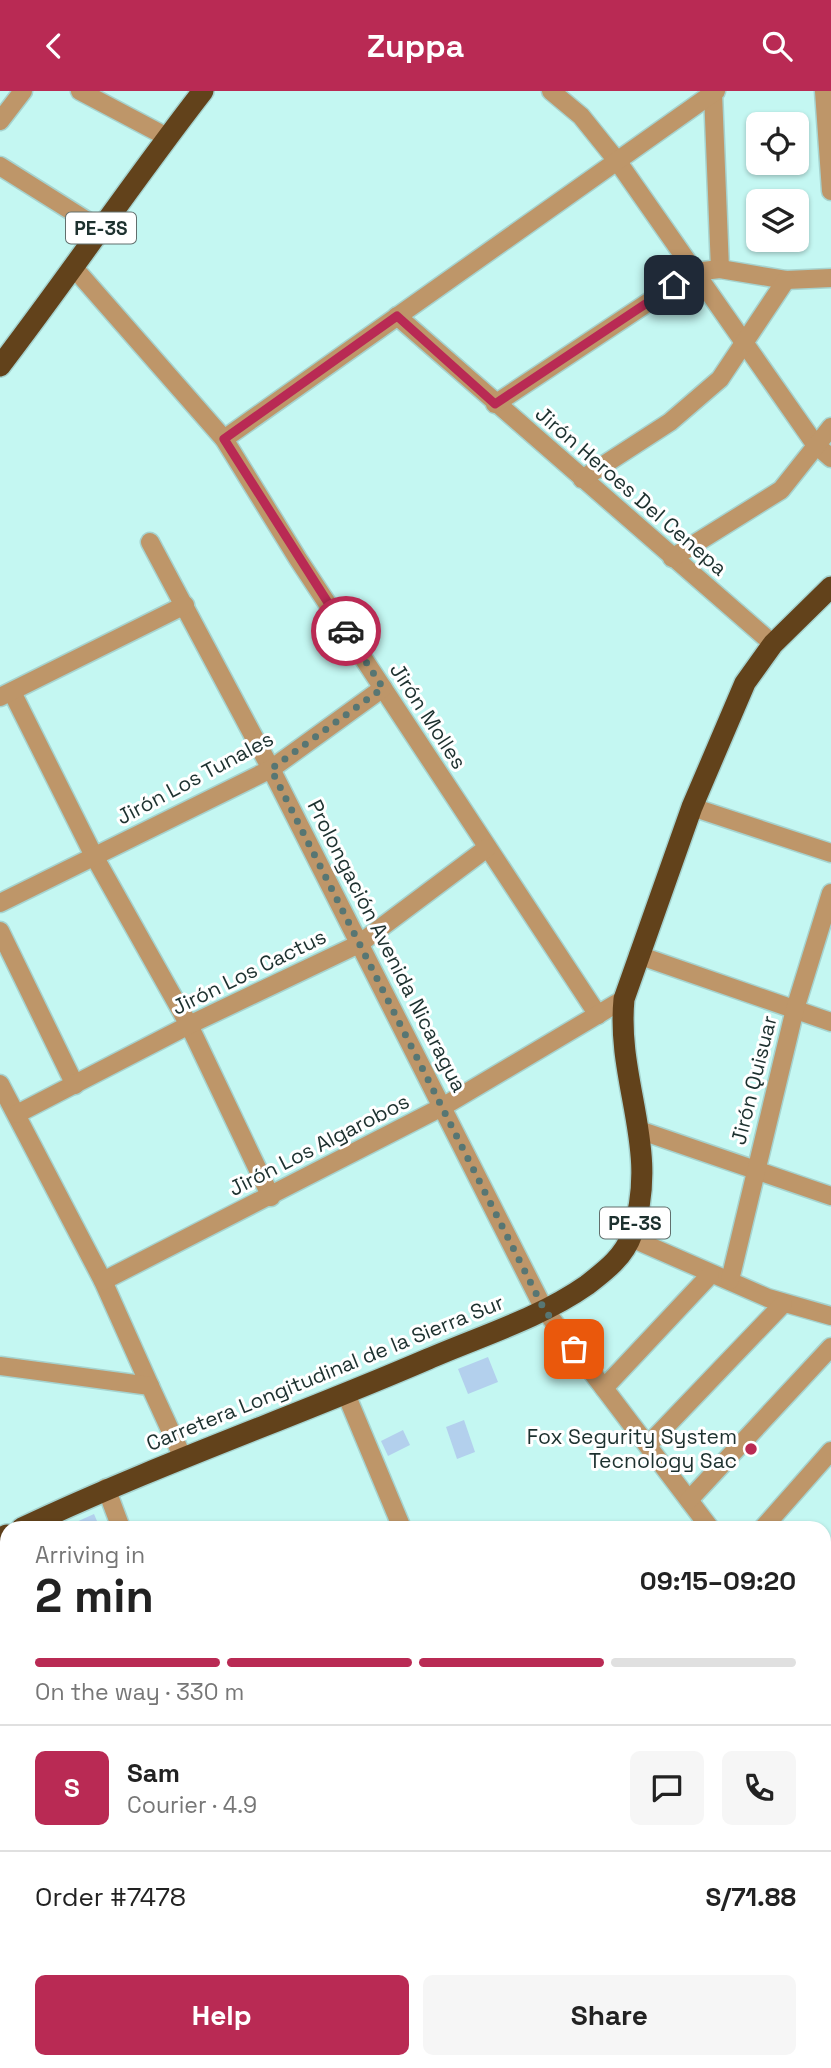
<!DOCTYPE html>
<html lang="en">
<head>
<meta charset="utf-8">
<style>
	:root { --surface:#fff; --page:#f6f6f6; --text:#222; --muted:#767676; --line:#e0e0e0; --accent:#b92a54 }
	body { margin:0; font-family:"Space Grotesk",sans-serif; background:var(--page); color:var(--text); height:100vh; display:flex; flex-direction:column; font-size:26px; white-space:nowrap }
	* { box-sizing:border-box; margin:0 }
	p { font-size:23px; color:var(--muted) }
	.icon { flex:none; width:38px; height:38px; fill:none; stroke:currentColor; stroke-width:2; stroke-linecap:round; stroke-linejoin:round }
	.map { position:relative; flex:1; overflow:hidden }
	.sheet { position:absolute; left:0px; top:1430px; width:831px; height:548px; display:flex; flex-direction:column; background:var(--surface); border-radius:21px 21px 0 0; box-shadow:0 2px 5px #0004 }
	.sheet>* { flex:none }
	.controls { position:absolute; left:746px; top:21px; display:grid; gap:14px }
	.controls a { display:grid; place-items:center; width:63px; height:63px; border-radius:10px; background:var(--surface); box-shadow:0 2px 5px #0004; font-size:35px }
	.pin { position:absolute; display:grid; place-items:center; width:60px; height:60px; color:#fff; margin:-30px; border-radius:14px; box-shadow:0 4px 10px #0006 }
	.courier { position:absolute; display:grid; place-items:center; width:70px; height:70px; margin:-35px; border:5px solid #b92a54; border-radius:50%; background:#fff; color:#222; box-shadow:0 2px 9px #0007 }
	.head em { font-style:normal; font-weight:700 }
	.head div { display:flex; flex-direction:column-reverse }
	.head { display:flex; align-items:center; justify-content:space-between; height:119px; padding:0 35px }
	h1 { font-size:46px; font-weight:700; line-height:52px }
	.bar { display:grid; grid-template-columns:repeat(4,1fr); gap:10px 7px; align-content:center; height:84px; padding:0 35px }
	.bar i { height:9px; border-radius:5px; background:var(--line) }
	.bar .active { background:var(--accent) }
	.bar p { grid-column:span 4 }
	.line { display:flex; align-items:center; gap:18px; padding:0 35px; border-top:2px solid var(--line) }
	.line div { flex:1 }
	.round { display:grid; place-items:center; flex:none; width:74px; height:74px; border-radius:10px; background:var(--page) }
	.cta { display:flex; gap:14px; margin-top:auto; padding:14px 35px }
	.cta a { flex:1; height:80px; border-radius:10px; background:var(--accent); color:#fff; font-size:28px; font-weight:700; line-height:80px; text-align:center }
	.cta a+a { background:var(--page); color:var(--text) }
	header { display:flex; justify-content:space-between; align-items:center; height:91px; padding:0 35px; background:var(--accent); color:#fff; font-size:32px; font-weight:700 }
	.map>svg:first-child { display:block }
	.building { fill:#b3d0ed }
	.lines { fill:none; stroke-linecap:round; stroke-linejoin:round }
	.minor-casing { stroke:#a6d3cf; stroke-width:21 }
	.highway-casing { stroke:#a6d3cf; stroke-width:24 }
	.minor { stroke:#be9669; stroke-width:18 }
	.highway { stroke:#62421b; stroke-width:21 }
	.done { stroke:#577673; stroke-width:7; stroke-dasharray:0 12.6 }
	.route { stroke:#b92a54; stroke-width:9 }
	.poi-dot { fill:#b92a54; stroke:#fff; stroke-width:2.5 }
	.labels { text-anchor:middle; stroke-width:6; stroke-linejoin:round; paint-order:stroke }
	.shield { fill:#fff; stroke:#616f6d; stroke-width:2 }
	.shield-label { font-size:19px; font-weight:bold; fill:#1d312f }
	.street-label { font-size:21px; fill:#1d312f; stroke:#fff }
	.poi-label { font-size:21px; fill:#1d312f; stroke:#fff; text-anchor:end }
</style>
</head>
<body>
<header><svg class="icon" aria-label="back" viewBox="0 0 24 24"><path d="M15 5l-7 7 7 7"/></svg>Zuppa<svg class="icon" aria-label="search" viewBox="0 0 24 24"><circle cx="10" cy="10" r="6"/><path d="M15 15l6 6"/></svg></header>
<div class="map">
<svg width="831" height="1977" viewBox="0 0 831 1977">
	<rect width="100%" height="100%" fill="#c4f7f2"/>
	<g class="building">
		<path d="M488 1266 498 1291 468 1303 458 1278Z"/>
		<path d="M464 1329 475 1361 457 1368 446 1336Z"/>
		<path d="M403 1339 410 1354 388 1365 381 1350Z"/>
		<path d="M94 1423 100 1437H63Z"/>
	</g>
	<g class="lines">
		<defs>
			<g id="minor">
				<path d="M80 0 167 46"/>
				<path d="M551 0 581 25 618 71 815 353 831 367"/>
				<path d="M824 0 831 100"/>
				<path d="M713 2 720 178"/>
				<path d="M0 30 23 0"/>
				<path d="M0 75 100 138"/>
				<path d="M75 178 224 348 298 468 598 924"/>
				<path d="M397 225 773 553"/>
				<path d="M495 313 694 181 720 178 786 189 831 187"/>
				<path d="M224 348 716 0"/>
				<path d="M582 388 670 331 720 288 786 189"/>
				<path d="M150 451 271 678 544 1218 710 1437"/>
				<path d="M672 467 781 399 831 336"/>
				<path d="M12 601 94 765 189 934 271 1106"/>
				<path d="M0 606 185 514"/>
				<path d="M692 716 831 762"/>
				<path d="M0 812 271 678 383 597"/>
				<path d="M0 840 75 994"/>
				<path d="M638 864 831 931"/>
				<path d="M0 993 103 1190 150 1295"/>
				<path d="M17 1023 189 934 359 853 487 757"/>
				<path d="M639 1039 831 1105"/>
				<path d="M631 1147 768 1207 831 1225"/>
				<path d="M730 1189 795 918 831 802"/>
				<path d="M103 1190 444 1015 624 908"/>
				<path d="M0 1275 150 1295 183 1367"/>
				<path d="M604 1297 710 1184"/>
				<path d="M346 1303 402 1437"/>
				<path d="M648 1354 783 1213"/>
				<path d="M106 1397 121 1437"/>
				<path d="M689 1409 831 1256"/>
				<path d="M763 1437 831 1360"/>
				<path d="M824 1471 831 1463"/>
				<path d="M824 1571 831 1564"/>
				<path d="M824 1584 831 1593"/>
				<path d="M824 1677 831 1674"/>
				<path d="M0 1712 7 1709"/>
				<path d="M0 1800 7 1816"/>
				<path d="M824 1907 831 1917"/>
				<path d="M0 1943H7"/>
				<path d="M73 1970 76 1977"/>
				<path d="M328 1970 331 1977"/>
				<path d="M345 1970 348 1977"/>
				<path d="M647 1970 650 1977"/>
			</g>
			<g id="highway">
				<path d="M0 275C69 185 133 90 203 0"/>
				<path d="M22 1437C155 1374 294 1326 428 1268 481 1245 540 1227 587 1194 605 1180 624 1166 632 1143 661 1058 616 992 624 908L692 716 745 592 773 553 831 496"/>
				<path d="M0 1447 7 1444"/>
			</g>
		</defs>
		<use href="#minor" class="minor-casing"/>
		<use href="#highway" class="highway-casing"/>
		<use href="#minor" class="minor"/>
		<use href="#highway" class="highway"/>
	</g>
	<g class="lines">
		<path class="done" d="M346 540 383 597 271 678 544 1218 574 1258"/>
		<path class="route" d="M346 540 224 348 397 225 495 313 674 194"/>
	</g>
	<circle class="poi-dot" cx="751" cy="1358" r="7"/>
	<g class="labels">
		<g class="shield">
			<rect x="66" y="121.5" width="70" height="31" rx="5"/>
			<rect x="600" y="1116.5" width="70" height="31" rx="5"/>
		</g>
		<g class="shield-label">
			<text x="101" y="144">PE-3S</text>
			<text x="635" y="1139">PE-3S</text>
		</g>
		<g class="street-label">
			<text transform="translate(631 400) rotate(41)" y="7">Jirón Heroes Del Cenepa</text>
			<text transform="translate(428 625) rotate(57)" y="7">Jirón Molles</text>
			<text transform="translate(195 687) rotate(-28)" y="7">Jirón Los Tunales</text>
			<text transform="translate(387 855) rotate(63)" y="7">Prolongación Avenida Nicaragua</text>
			<text transform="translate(249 881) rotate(-26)" y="7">Jirón Los Cactus</text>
			<text transform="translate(754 989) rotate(-76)" y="7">Jirón Quisuar</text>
			<text transform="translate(319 1054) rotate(-27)" y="7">Jirón Los Algarobos</text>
			<text transform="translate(325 1282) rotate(-22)" y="7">Carretera Longitudinal de la Sierra Sur</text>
		</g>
		<g class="poi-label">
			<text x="737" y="1353">Fox Segurity System<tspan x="737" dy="24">Tecnology Sac</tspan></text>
		</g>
	</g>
</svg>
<div class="controls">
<a><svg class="icon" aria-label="locate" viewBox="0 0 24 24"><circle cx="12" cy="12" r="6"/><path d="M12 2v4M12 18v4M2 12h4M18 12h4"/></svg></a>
<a><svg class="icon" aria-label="layers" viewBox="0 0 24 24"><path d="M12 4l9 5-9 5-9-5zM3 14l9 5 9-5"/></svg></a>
</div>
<div class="pin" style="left:574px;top:1258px;background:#ea580c"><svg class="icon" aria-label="bag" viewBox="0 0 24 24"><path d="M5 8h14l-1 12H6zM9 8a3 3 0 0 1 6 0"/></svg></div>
<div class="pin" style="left:674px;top:194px;background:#1f2937"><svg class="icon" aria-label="home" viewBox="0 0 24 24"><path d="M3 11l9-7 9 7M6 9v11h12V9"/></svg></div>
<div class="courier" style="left:346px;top:540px"><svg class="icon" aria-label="car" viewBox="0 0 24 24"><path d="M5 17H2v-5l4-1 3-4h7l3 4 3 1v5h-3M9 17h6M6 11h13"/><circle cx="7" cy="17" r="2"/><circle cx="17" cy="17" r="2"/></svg></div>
<section class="sheet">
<div class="head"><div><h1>2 min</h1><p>Arriving in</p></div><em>09:15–09:20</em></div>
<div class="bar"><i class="active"></i><i class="active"></i><i class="active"></i><i></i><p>On the way · 330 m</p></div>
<div class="line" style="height:126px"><b class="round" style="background:var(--accent);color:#fff">S</b><div><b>Sam</b><p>Courier · 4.9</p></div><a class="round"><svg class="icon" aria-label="chat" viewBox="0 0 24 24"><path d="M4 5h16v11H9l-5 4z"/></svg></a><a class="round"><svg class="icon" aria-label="phone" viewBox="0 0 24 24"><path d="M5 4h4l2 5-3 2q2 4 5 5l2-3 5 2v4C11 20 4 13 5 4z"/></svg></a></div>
<div class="line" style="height:91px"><div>Order #7478</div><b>S/71.88</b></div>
<div class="cta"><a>Help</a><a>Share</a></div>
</section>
</div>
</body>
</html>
